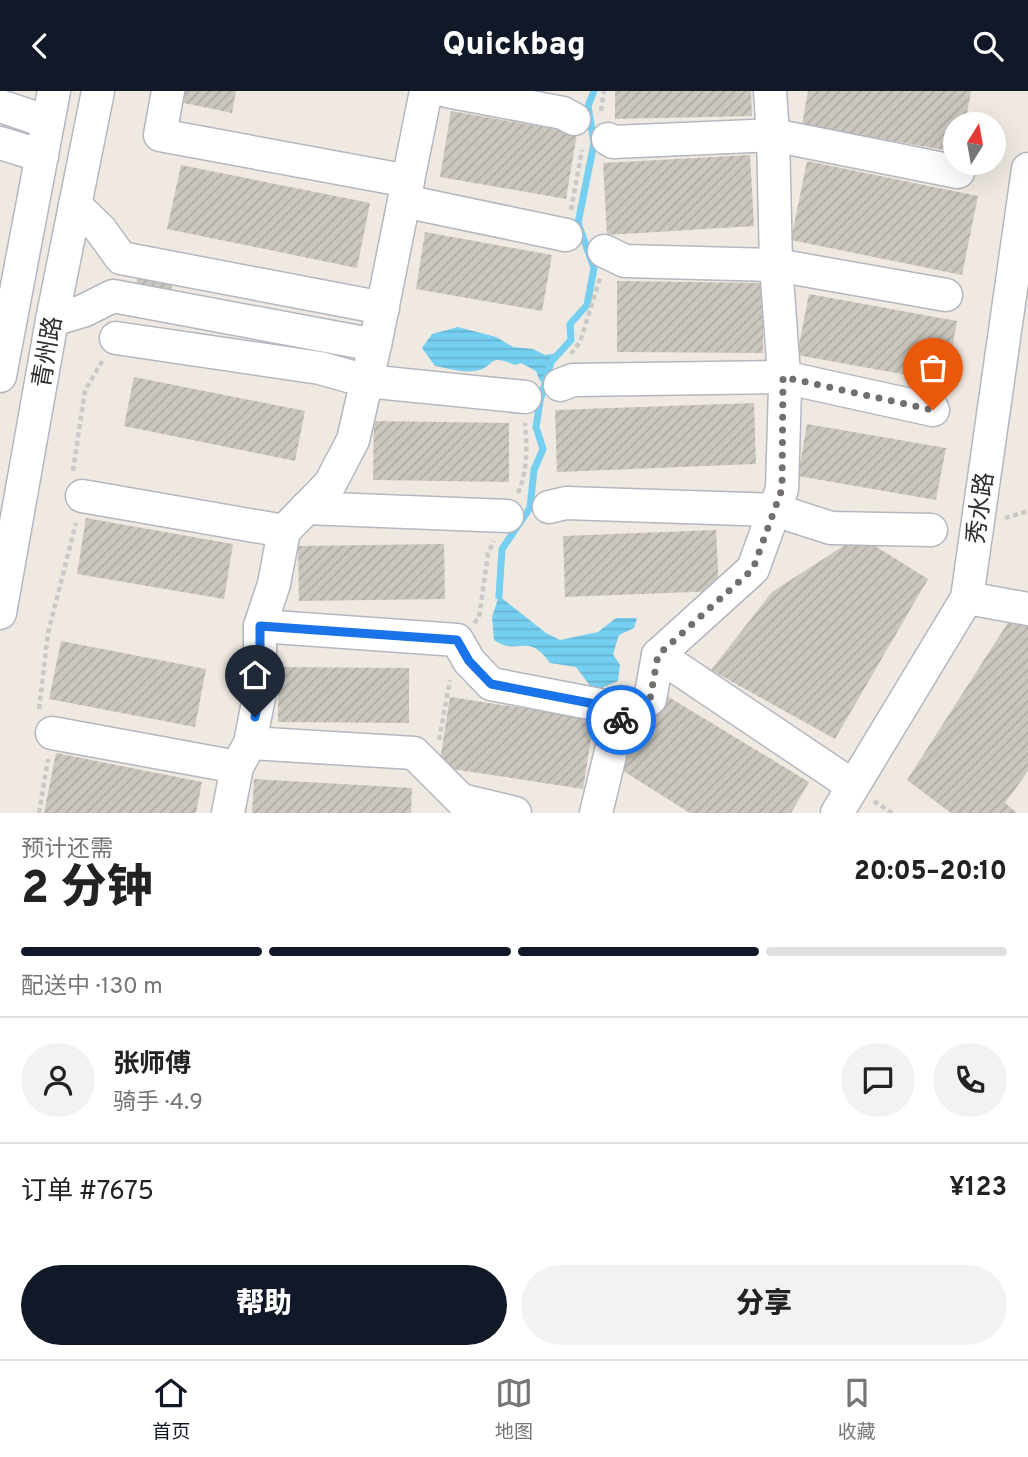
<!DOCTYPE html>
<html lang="zh">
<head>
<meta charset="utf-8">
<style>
	:root { --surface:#fff; --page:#f2f2f2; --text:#222; --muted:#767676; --line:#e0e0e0; --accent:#111827 }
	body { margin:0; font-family:Overpass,"Noto Sans SC",sans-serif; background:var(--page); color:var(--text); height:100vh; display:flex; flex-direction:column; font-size:26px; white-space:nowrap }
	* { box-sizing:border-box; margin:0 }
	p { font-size:23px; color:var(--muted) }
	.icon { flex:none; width:38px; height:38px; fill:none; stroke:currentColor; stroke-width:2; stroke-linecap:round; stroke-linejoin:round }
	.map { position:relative; height:722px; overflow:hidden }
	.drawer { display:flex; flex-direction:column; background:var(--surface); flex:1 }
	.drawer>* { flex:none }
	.needle { width:46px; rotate:11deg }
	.buttons { position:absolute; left:943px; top:21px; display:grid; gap:14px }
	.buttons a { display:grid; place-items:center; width:63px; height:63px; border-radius:50%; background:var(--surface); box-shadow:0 7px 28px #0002; font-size:35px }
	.pin { position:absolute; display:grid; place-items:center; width:60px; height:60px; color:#fff; margin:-72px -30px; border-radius:50% 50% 50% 0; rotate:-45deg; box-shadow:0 0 7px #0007 }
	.pin .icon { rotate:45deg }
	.courier { position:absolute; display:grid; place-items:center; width:70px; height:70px; margin:-35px; border:5px solid #1a73e8; border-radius:50%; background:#fff; color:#222; box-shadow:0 2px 9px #0007 }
	.overview em { font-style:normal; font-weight:800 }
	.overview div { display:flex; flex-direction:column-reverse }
	.overview { display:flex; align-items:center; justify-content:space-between; height:119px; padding:0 21px }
	h1 { font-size:46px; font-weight:800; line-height:52px }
	.bar { display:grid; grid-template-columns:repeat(4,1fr); gap:10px 7px; align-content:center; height:84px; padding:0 21px }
	.bar i { height:9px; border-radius:5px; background:var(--line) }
	.bar .active { background:var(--accent) }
	.bar p { grid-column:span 4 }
	.line { display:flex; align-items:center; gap:18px; padding:0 21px; border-top:2px solid var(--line) }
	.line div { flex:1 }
	.round { display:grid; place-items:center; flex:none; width:74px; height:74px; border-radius:37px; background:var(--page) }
	.action { display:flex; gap:14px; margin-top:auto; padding:14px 21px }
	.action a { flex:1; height:80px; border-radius:42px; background:var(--accent); color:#fff; font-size:28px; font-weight:800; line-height:80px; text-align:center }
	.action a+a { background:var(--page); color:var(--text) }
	header { display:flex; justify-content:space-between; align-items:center; height:91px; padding:0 21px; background:var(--accent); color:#fff; font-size:32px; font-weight:800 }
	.tab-bar { display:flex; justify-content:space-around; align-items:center; height:98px; border-top:2px solid var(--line); background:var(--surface); font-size:19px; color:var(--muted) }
	.tab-bar a { display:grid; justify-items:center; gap:4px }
	.tab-bar .active { color:var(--accent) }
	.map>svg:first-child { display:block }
	.water { fill:url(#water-rules) }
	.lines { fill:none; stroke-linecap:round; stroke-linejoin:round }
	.stream { stroke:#75cff0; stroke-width:7 }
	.building { fill:url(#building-hatch) }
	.minor-casing { stroke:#b4b7c1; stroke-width:35 }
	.path { stroke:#c9c9c9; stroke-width:4.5; stroke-dasharray:5 3.5; stroke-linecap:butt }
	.minor { stroke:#fff; stroke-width:32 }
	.done { stroke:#726f6d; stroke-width:7; stroke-dasharray:0 12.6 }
	.route { stroke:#1a73e8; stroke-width:9 }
	.labels { text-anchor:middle; stroke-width:7; stroke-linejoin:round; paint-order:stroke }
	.street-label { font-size:24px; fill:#2e2e2e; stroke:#fff }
</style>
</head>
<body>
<header><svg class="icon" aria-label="back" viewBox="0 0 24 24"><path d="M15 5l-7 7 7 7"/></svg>Quickbag<svg class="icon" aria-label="search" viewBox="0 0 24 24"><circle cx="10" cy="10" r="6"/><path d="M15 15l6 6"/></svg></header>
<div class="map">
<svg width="1028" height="722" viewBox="0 0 1028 722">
	<defs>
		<pattern id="water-rules" width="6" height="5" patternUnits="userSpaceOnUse" patternTransform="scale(1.75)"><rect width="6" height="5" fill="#75cff0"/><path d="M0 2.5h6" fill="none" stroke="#66b2ce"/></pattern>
		<pattern id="building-hatch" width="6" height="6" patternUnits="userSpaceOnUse" patternTransform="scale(1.75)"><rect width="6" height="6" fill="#cbc7bf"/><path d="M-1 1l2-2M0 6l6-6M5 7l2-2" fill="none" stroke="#afaba4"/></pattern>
	</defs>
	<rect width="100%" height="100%" fill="#efe9e1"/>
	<g class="water">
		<path d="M458 236 496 246 513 256 533 258 545 264 559 262 551 271 545 291 540 290 536 280 521 272 515 274C485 261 497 277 474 280 462 282 447 277 435 275L422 257 432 243Z"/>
		<path d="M499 505 546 542 560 549 598 541 616 527H637L634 537 619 544 613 563 620 574 618 590 594 600 576 576 550 572C527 540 519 566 494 549L492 526Z"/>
	</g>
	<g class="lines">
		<path class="stream" d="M499 505 502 458 530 417 534 379 543 358 536 336 540 310 551 271 571 249 570 233 587 214 594 177 578 132 594 52 588 15 594 0"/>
	</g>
	<g class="building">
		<path d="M181 0H236L232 22 179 11Z"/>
		<path d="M615 0H751L752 25 615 28Z"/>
		<path d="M808 0H971L965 33H956V61L802 34Z"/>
		<path d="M451 20 577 42 566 108 440 86Z"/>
		<path d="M750 64 754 135 607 144 603 72Z"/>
		<path d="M807 70 978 105 962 184 791 149Z"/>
		<path d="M181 74 370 112 357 177 167 138Z"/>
		<path d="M425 141 552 164 542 220 416 198Z"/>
		<path d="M139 179 174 186 169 207 135 200Z"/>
		<path d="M617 190 763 192V262L617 261Z"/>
		<path d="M809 203 957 230 946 291 797 264Z"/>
		<path d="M134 286 305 320 295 370 124 335Z"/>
		<path d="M754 312 756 373 557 381 555 319Z"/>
		<path d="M374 330 509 332V391L373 389Z"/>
		<path d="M807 333 946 357 936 409 798 385Z"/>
		<path d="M86 427 233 453 224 508 77 483Z"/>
		<path d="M716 439 719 500 565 506 563 445Z"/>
		<path d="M859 445 928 488 835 648 711 579 772 501Z"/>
		<path d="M444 453 445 508 299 510 298 455Z"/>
		<path d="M1009 530 1028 533V680L1005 712 1017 722H951L907 689Z"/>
		<path d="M61 550 206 578 195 636 49 608Z"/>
		<path d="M278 576 409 577V632L278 631Z"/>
		<path d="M667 605 809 691 791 722H690L620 678Z"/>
		<path d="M450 606 594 628 583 698 439 676Z"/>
		<path d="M56 662 202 691 196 722H44Z"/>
		<path d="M254 688 412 697 411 722H252Z"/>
	</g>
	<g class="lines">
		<defs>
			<g id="minor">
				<path d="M168 0 160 44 408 90"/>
				<path d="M447 0 563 22 574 28"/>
				<path d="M0 15 48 31"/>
				<path d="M608 48 613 51 773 44 958 81"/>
				<path d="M0 52 42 65"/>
				<path d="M404 110 566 144"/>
				<path d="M75 114 100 138 121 167 383 217"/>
				<path d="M604 160 625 170 776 174 946 204"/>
				<path d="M52 229 83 220 113 205 375 254"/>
				<path d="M116 247 320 277 366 290 525 306"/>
				<path d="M0 285 54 0"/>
				<path d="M560 294 573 289 783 286 933 319"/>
				<path d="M82 405 284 440"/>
				<path d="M549 416 566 412 775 419 831 437 931 439"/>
				<path d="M306 417 507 425"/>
				<path d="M967 507 1028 518"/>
				<path d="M0 522 52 229 98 0"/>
				<path d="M260 535 457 549 469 570 491 593 600 614 618 631"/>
				<path d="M658 564 853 695"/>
				<path d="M52 642 237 676"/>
				<path d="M250 652 414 662 461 709 515 722"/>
				<path d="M228 722 237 676 250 652 260 601V535L274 493 284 440 330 393 353 349 375 254 426 0"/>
				<path d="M596 722 618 631 650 608 658 564 753 478 782 398 785 297 776 174 773 44 770 0"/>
				<path d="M837 722 967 507 1028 78"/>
			</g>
		</defs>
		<use href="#minor" class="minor-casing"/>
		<g class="path">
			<path d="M601 20 604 0"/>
			<path d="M571 119 582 59"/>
			<path d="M571 263 580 251 600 187"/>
			<path d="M73 380 85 299 103 269"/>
			<path d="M518 402C528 379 527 355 525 332"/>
			<path d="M1005 427 1028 420"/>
			<path d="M474 532 479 527 488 462 494 450"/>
			<path d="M39 618 48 542 76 432"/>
			<path d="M439 649 450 589"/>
			<path d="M874 710 892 722"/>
			<path d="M39 722 48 668"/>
		</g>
		<use href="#minor" class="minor"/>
	</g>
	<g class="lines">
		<path class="done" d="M621 629 650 608 658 564 753 478 782 398 783 286 933 319"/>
		<path class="route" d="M255 626 260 601V535L457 549 469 570 491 593 600 614 618 631 621 629"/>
	</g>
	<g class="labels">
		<g class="street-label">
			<text transform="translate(47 261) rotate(-80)" y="8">青州路</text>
			<text transform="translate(980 417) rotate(-82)" y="8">秀水路</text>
		</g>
	</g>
</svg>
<div class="buttons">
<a><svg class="needle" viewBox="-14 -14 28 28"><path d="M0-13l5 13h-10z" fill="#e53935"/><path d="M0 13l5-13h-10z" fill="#767676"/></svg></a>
</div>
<div class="pin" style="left:933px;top:319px;background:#ea580c"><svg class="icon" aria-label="bag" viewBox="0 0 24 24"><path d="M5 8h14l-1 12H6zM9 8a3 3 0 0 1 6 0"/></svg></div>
<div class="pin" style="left:255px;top:626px;background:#1f2937"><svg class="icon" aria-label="home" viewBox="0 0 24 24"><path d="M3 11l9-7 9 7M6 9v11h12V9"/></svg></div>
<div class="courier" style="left:621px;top:629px"><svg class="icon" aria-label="bike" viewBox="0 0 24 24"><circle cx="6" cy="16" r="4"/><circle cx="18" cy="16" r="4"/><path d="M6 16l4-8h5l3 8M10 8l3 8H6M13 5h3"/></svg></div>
</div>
<section class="drawer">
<div class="overview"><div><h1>2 分钟</h1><p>预计还需</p></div><em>20:05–20:10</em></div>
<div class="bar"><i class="active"></i><i class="active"></i><i class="active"></i><i></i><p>配送中 · 130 m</p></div>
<div class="line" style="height:126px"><a class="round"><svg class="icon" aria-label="person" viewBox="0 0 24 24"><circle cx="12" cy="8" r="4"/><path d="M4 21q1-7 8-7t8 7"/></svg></a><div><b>张师傅</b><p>骑手 · 4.9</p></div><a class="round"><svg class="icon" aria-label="chat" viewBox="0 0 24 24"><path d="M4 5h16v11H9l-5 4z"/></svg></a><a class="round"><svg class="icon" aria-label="phone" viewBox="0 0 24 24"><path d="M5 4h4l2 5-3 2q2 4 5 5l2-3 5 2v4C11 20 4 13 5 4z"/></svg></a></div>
<div class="line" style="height:91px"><div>订单 #7675</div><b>¥123</b></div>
<div class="action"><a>帮助</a><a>分享</a></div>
</section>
<nav class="tab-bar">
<a class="active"><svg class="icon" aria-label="home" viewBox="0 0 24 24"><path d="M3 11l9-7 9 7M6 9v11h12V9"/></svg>首页</a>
<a><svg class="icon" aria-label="map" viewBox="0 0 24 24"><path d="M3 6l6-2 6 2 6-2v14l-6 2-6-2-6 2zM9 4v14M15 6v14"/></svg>地图</a>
<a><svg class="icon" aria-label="saved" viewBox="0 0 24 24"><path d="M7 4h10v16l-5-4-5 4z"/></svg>收藏</a>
</nav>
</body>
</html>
